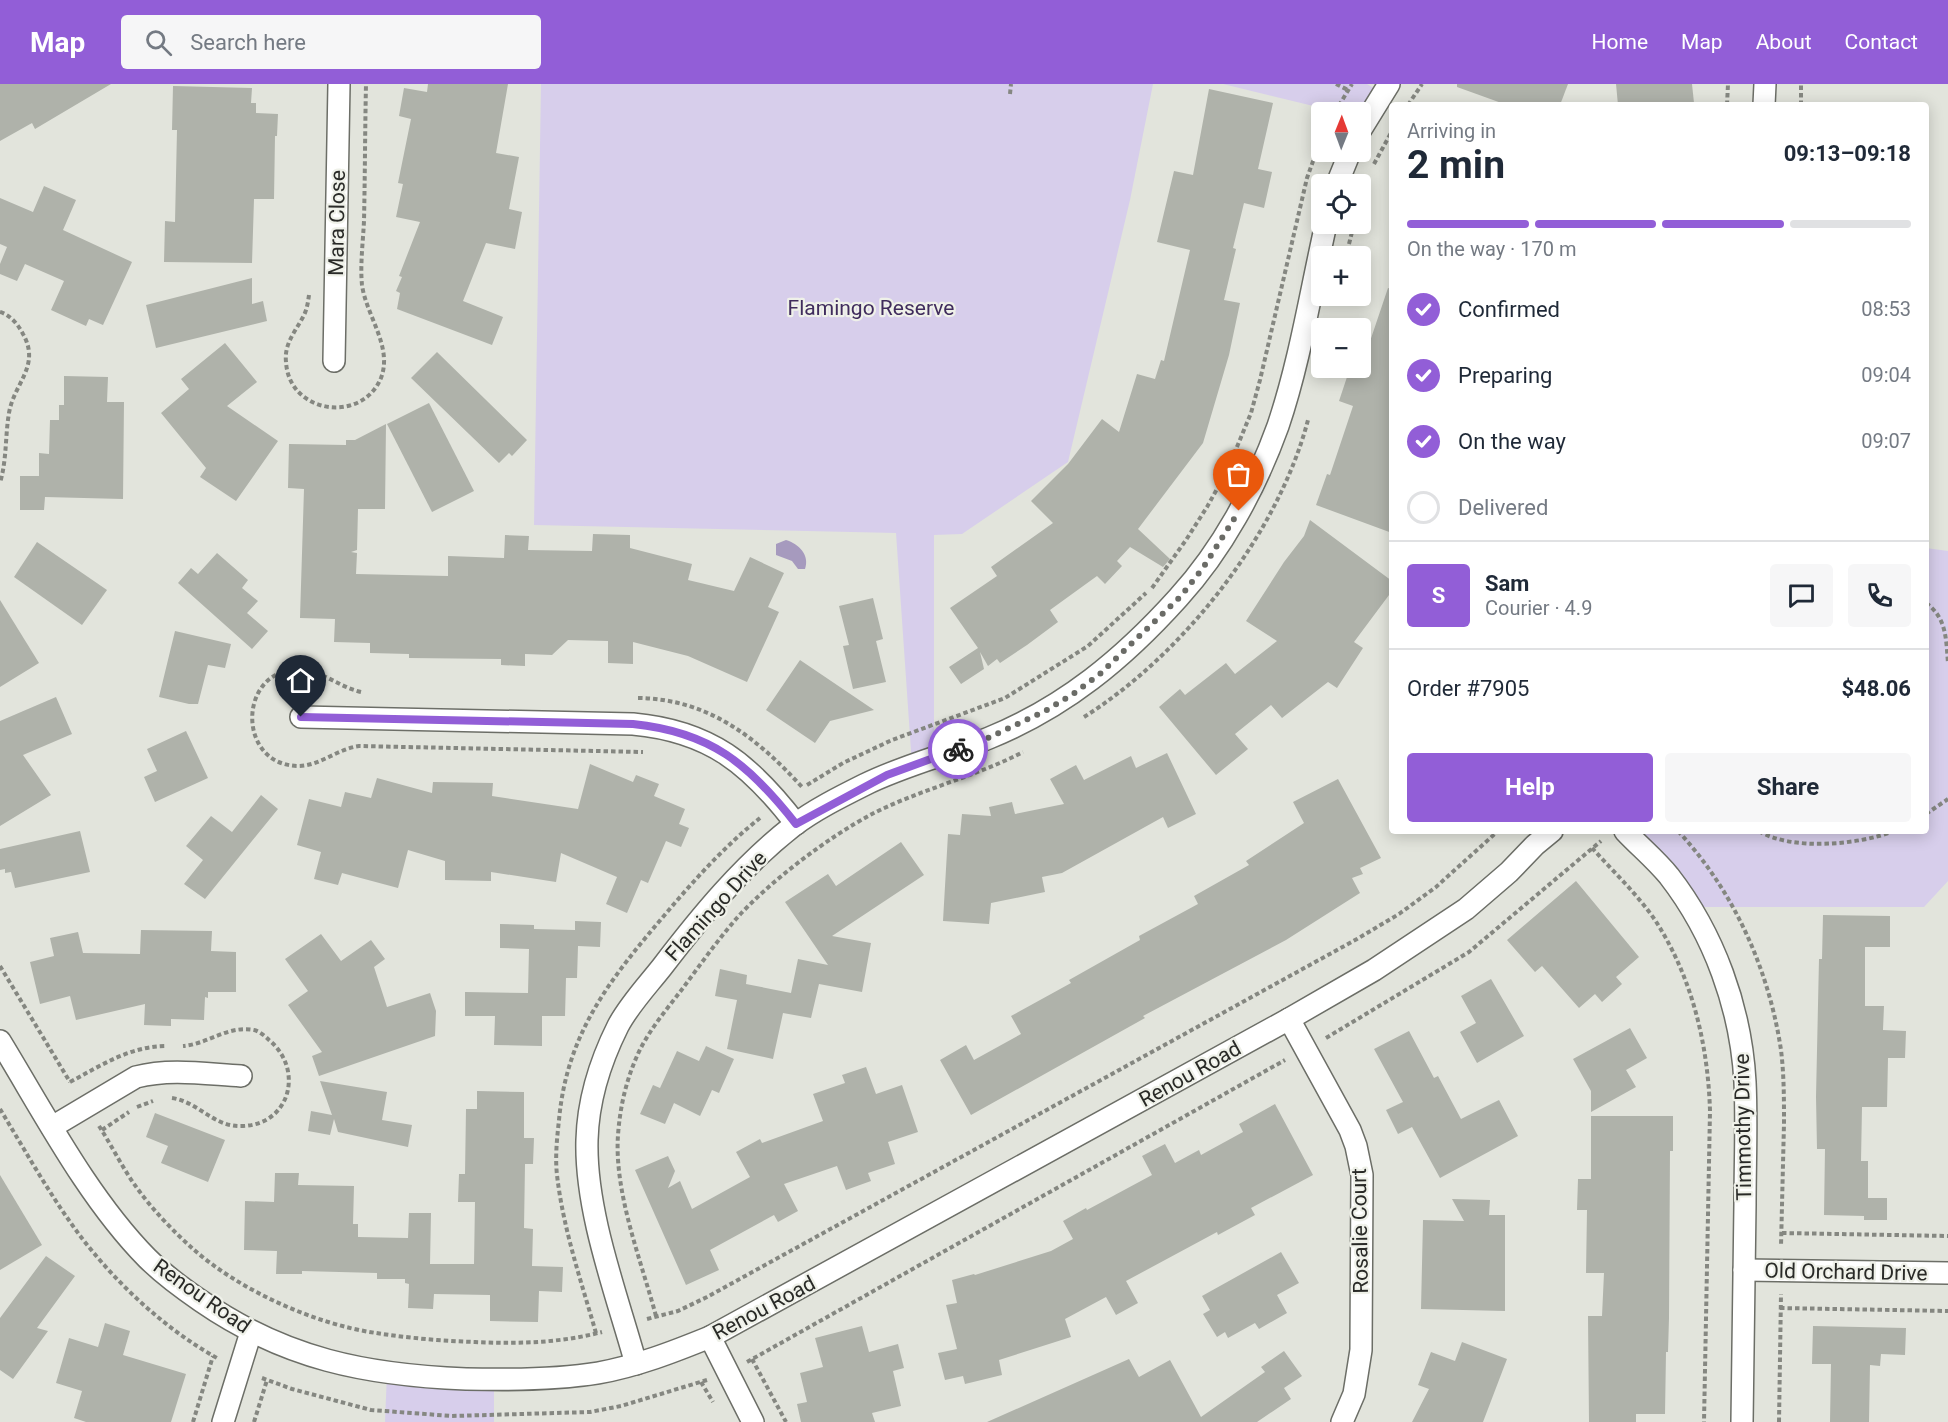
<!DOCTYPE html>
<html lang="en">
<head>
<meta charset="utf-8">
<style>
	:root { --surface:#fff; --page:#f6f6f7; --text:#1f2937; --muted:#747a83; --line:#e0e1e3; --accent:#925ed7 }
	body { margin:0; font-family:Roboto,sans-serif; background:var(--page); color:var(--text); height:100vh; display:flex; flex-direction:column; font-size:22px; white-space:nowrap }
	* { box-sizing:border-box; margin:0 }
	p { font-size:20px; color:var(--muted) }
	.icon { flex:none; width:33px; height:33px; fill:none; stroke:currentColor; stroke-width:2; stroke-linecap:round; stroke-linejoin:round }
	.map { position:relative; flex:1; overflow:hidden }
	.panel { position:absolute; left:1389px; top:18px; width:540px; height:732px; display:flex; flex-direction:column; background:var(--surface); border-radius:6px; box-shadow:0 3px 15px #0003 }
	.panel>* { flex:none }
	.needle { width:39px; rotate:1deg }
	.buttons { position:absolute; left:1311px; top:18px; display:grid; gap:12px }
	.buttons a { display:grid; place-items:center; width:60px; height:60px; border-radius:6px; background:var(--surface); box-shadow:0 3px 15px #0003; font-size:30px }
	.pin { position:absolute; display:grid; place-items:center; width:51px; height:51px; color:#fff; margin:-62px -26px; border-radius:50% 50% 50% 0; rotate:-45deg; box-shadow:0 0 6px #0007 }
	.pin .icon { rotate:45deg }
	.courier { position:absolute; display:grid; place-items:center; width:60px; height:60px; margin:-30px; border:4px solid #925ed7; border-radius:50%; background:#fff; color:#222; box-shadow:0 2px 8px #0007 }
	.head em { font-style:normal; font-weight:700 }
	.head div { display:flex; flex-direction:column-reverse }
	.head { display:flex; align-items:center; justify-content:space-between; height:102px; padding:0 18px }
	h1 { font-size:39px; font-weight:700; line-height:45px }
	.bar { display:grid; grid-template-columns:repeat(4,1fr); gap:9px 6px; align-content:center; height:72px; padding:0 18px }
	.bar i { height:8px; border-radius:4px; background:var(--line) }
	.bar .current { background:var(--accent) }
	.bar p { grid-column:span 4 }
	.line { display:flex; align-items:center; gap:15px; padding:0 18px; border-top:2px solid var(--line) }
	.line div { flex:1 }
	.round { display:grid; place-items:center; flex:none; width:63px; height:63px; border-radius:6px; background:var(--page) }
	ol { padding:0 18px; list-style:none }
	li { display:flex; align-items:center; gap:18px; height:66px }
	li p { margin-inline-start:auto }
	li .icon { padding:6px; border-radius:50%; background:var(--accent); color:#fff; stroke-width:4 }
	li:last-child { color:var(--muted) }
	li i { width:33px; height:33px; border:3px solid var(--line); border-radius:50% }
	.action { display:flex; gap:12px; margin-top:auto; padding:12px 18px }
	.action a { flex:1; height:69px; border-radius:6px; background:var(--accent); color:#fff; font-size:24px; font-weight:700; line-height:69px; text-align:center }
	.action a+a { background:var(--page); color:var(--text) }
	header { display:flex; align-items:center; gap:36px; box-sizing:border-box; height:84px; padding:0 30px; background:var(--accent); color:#fff }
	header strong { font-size:28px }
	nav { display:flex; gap:33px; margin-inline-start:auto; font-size:21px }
	.search { width:420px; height:54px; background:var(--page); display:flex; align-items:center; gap:15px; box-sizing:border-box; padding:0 21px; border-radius:6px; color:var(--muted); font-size:22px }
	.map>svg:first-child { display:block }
	.green { fill:#d7ceeb }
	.water { fill:#a69abe }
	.building { fill:#afb2aa }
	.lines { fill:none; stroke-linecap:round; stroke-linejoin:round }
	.minor-casing { stroke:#6c6e67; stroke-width:24 }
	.path { stroke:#858781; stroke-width:4; stroke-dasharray:4.5 3; stroke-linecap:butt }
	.minor { stroke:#fff; stroke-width:21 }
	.done { stroke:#6a6b66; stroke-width:6; stroke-dasharray:0 10.8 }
	.route { stroke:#925ed7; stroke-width:8 }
	.labels { text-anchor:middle; stroke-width:4.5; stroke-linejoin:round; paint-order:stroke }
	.street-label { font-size:21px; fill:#292a27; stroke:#eff1e9 }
	.park-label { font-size:21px; fill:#402c5d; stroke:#eff1e9 }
</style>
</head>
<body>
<header>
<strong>Map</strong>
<div class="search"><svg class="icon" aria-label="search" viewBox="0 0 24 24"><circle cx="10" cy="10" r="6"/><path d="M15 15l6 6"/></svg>Search here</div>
<nav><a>Home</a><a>Map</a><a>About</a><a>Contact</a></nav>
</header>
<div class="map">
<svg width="1948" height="1338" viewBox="0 0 1948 1338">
	<rect width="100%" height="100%" fill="#e2e4dc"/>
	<g class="green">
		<path d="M541 0H1153L1130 116 1068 378 962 450 934 451V673L912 681 896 449 534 441Z"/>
		<path d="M1223 0H1367L1383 10 1360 28H1338Z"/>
		<path d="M1926 464 1948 467V797L1924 823H1690L1625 747H1926Z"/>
		<path d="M387 1289 494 1296V1338H385Z"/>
	</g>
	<path class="water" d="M786 456C799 460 810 471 805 485H798L792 477 776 471V460Z"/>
	<g class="building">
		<path d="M0 0H111L35 45 32 39 0 57Z"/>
		<path d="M428 0H508L496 69 519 73 509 125 522 128 515 165 486 159 463 217 503 233 492 261 397 225 400 209 396 207 402 193 399 192 420 138 396 133 403 100 398 99 411 35 399 32 404 4 427 8Z"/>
		<path d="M1457 0H1568L1560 21H1507L1457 3Z"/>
		<path d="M1616 0H1692L1694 19 1618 21Z"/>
		<path d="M173 2 252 4 251 19H256V29L278 30 277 52H275L274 115H254L252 179 164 178 165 137 175 138 177 46H172Z"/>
		<path d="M1209 5 1273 19 1258 85 1272 88 1264 124 1244 119 1233 164 1236 165 1224 216 1240 219 1229 271 1203 359 1138 445 1170 475 1163 483 1130 463 1117 477 1122 482 1105 500 1097 492 1050 526 1058 538 1027 561 1000 579 997 575 988 582 980 568 984 585 961 600 949 583 978 564 950 524 997 492 991 483 1053 439 1031 417 1068 380 1102 335 1119 348 1137 290 1155 295 1161 276 1164 277 1190 166 1157 158 1174 87 1193 91Z"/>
		<path d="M44 102 76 116 63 146 132 178 103 241 89 235 86 242 51 226 64 197 25 180 17 197 0 190V180L7 163 0 160V114L33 128Z"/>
		<path d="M252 194V220L263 217 267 237 156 264 146 221Z"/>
		<path d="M1388 204 1392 205V449L1316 421 1327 390 1330 391 1353 322 1339 317 1350 284H1361Z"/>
		<path d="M225 259 257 298 227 322 278 357 236 417 200 393 206 384 161 329 189 305 181 295Z"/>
		<path d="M437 268 527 356 512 372 509 369 499 379 411 294Z"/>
		<path d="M64 292 108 293 107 318H124L123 415 45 413 44 426H20V392H39V369L49 370 50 336H59V321H64Z"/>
		<path d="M429 319 474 407 432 428 387 340Z"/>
		<path d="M386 340 385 425H358L357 466 351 468 357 469 356 490 448 492V472L504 474 505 451 529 452 528 466 592 467 593 450 630 451V464L692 480 688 496 734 507 750 473 784 489 768 523 779 528 747 598 688 572 633 558V580L608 579V557L568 556 552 571 525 570V582L501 581V575L409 574V570L370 569V559L334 558 335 535 300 534 304 405 288 404 289 360 346 361V356H355Z"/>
		<path d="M1310 436 1392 497V507L1354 558 1363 564 1337 604 1328 598 1282 634 1271 621 1235 650 1248 665 1216 691 1159 623 1180 605 1185 611 1226 579 1235 590 1277 557 1246 537 1284 478 1304 452Z"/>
		<path d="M37 458 107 506 82 541 14 493Z"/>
		<path d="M217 469 248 496 242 504 258 517 247 529 268 547 252 565 178 499 191 484 198 490Z"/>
		<path d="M873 514 883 555 876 557 886 598 853 605 843 562 849 561 839 522Z"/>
		<path d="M0 516 39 579 0 603Z"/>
		<path d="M175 547 231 560 225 584 208 581 198 620H189L159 613Z"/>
		<path d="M800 576 874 626 830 637 815 659 766 626Z"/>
		<path d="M56 613 72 650 23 671 51 711 0 742V637Z"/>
		<path d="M186 647 208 694 155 718 144 693 157 687 147 665Z"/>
		<path d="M1167 669 1196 730 1168 744 1163 733 1062 789 1042 793 1045 808 991 819 989 840 943 837 948 750 960 751 962 730 991 732 989 723 1012 718 1015 730 1064 720 1050 695 1076 681 1084 696 1131 672 1136 684Z"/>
		<path d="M590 680 633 698 636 691 659 700 654 712 685 725 679 740 689 744 681 763 666 757 648 799 641 796 627 829 606 820 617 793 561 769 556 798 491 788V797L445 796V777L408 766 398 804 342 789 338 801 314 795 321 768 297 761 309 715 341 723 345 708 371 714 377 694 432 709 433 698 493 699 492 712 578 725Z"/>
		<path d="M1338 695 1381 774 1360 784 1363 790 1352 794 1360 809 1286 856 1143 932 1145 934 971 1031 940 976 966 961 974 976 1021 950 1011 932 1071 899 1069 896 1140 856 1139 852 1198 820 1194 812 1249 781 1246 777 1304 739 1293 718Z"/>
		<path d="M261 711 278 725 205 815 184 800 203 776 186 762 211 732 232 748Z"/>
		<path d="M80 747 90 788 15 804 11 788 5 789V785L0 786V765Z"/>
		<path d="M901 758 924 791 832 852 871 859 862 908 819 900 811 934 783 929 773 975 727 965 737 916 715 912 720 885 747 891 746 900 791 909 798 875 828 881 785 818 828 790 836 802Z"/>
		<path d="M1576 797 1639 873 1616 893 1622 900 1602 918 1595 910 1579 924 1542 882 1535 888 1507 856Z"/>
		<path d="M1823 831 1890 832V863H1865V922H1884L1883 946 1906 947 1905 974H1888L1887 1023H1862L1861 1077H1868V1114H1887V1136H1864V1132L1824 1131 1825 1065H1817L1816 1013 1819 875H1822Z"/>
		<path d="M575 837 601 838 600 863 578 862 577 894H566L565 932H542V962L494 961 495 932H465V908L528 909 529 865 500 864V840L534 841V845L575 846Z"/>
		<path d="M141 846 212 847 211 867 236 868V908H208V914L205 913 204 936 171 935V942L144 941 145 920 76 936 70 912 40 920 30 878 54 872 50 854 78 848 83 869 140 870Z"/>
		<path d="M321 850 341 877 371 856 385 875 374 883 387 923 430 909 436 927 435 952 319 992 312 972 322 968 288 921 308 907 285 875Z"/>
		<path d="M1491 895 1524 952 1477 979 1460 948 1476 939 1461 912Z"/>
		<path d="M1630 944 1647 974 1626 986 1636 1003 1591 1028V1007L1573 975Z"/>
		<path d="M1409 947 1434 994 1438 992 1461 1035 1499 1016 1518 1052 1440 1094 1412 1043 1398 1050 1386 1026 1403 1018 1374 965Z"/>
		<path d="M706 962 734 975 719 1009 712 1006 700 1032 674 1019 665 1040 640 1030 653 1001 660 1004 677 967 699 977Z"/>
		<path d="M866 983 876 1010 902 1001 918 1048 888 1058 895 1080 868 1089 871 1097 846 1106 837 1082 784 1100 798 1127 778 1138 774 1131 710 1166 719 1186 686 1201 635 1086 668 1072 675 1087 668 1104 680 1097 692 1125 750 1093 736 1068 760 1055 762 1059 823 1037 813 1010 845 999 842 991Z"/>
		<path d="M320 997 387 1008 382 1036 412 1041 408 1063 338 1048 334 1035 330 1051 308 1047 311 1027 332 1031Z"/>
		<path d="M477 1007 524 1008V1054H534L533 1080H525L524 1144 533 1145 532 1182 563 1183 562 1208 539 1207 538 1238 490 1237V1211L434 1210 433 1225 408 1224 409 1200 405 1199V1195H377V1189L302 1187V1190H276L277 1167 244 1166 245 1117 274 1118 275 1089H299L298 1101 354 1102 353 1140H358V1153L408 1154 409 1129H431L430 1180H474L475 1118H458L459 1090H465L466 1025H477Z"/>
		<path d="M1275 1020 1313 1091 1251 1124 1255 1131 1218 1151 1217 1148 1126 1197 1138 1219 1116 1231 1106 1213 1065 1235 1071 1253 999 1276 1002 1291 965 1300 963 1292 945 1296 938 1269 957 1265 946 1221 957 1219 952 1196 974 1190 975 1191 1051 1167 1073 1155 1063 1137 1086 1124 1087 1126 1152 1091 1142 1072 1165 1060 1175 1079 1199 1066 1201 1071 1243 1048 1239 1040Z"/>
		<path d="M155 1029 225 1056 208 1098 161 1079 168 1062 146 1053Z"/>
		<path d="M1591 1032H1673V1067H1670L1669 1234 1668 1268H1666L1665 1330H1636V1338H1589L1588 1232H1602L1604 1189H1586L1587 1126H1577L1578 1095H1591Z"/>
		<path d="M0 1091 42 1161 0 1186Z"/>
		<path d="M1452 1115 1490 1116 1489 1131H1505V1227L1421 1225 1423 1136 1464 1137Z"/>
		<path d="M1281 1168 1299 1199 1277 1211 1287 1229 1259 1245 1255 1239 1228 1254 1225 1248 1217 1253 1203 1230 1210 1226 1202 1212Z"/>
		<path d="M46 1172 75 1192 37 1244 48 1247 13 1295 0 1286V1234Z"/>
		<path d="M105 1239 130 1247 123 1271 186 1290 171 1338H86L74 1334 82 1307 56 1299 69 1254 98 1263Z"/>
		<path d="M862 1242 869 1268 898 1260 904 1284 893 1287 901 1322 872 1329 875 1338H801L797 1320 807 1318 800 1289 823 1283 815 1254Z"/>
		<path d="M1813 1242 1906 1244 1905 1271 1881 1270 1880 1282 1870 1281 1869 1338H1830L1831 1280H1812Z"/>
		<path d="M1462 1258 1507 1275 1483 1338H1412L1429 1305 1418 1301 1431 1268 1455 1277Z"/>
		<path d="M1284 1267 1302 1292 1284 1304 1291 1315 1257 1338H987L1129 1275 1139 1293 1170 1276 1201 1333 1265 1288 1261 1283Z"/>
	</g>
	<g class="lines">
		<defs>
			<g id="minor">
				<path d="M1764 21 1765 0"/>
				<path d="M1360 47 1389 0"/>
				<path d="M1337 100 1350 68"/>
				<path d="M334 277 339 0"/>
				<path d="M301 633 633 640C710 647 750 680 796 740"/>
				<path d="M1625 747C1639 762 1656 776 1669 792 1714 850 1741 924 1745 998 1747 1038 1745 1079 1745 1120 1744 1193 1743 1265 1742 1338"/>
				<path d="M1289 935 1350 1046 1356 1062 1362 1091 1361 1266 1354 1310 1342 1338"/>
				<path d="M0 957C44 1029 88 1114 147 1174 163 1190 182 1204 201 1217 285 1275 366 1291 466 1295 510 1296 555 1296 598 1289 637 1282 673 1268 710 1253L1289 935 1374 886 1466 825 1509 788 1535 761 1552 747"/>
				<path d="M52 1043 136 993C170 984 206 990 241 992"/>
				<path d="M1744 1186 1948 1189"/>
				<path d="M710 1253 753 1338"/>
				<path d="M636 1280C617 1211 585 1128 587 1056 588 1017 600 978 618 942 629 921 647 902 662 883 701 832 742 782 793 742 814 726 840 713 864 701 904 681 947 671 989 654 1065 623 1123 575 1178 514 1222 466 1256 403 1278 342 1300 277 1311 206 1326 140"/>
				<path d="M223 1338 251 1248"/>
			</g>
		</defs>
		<use href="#minor" class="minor-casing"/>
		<g class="path">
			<path d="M1336 0 1348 6"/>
			<path d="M1010 10 1011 0"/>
			<path d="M1408 21 1422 0"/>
			<path d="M1727 21 1728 0"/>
			<path d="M1801 21V0"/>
			<path d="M1335 28 1352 0"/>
			<path d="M1374 80 1392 47"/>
			<path d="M1349 160 1354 140"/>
			<path d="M309 211C308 218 307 226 303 233 295 248 284 260 286 278 289 330 362 340 381 294 393 263 366 231 362 201 360 181 363 158 364 137 365 91 365 46 366 0"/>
			<path d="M0 228C10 231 18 240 23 250 41 282 14 299 9 329 5 352 7 375 0 399"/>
			<path d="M1152 504 1186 456 1207 423 1227 387 1251 329 1260 296 1307 94 1322 52"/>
			<path d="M1926 519C1947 534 1946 556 1948 579"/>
			<path d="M361 608C339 603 323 587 301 586 238 582 235 681 298 682 320 682 337 665 359 662L643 668"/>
			<path d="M638 614C709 615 757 654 803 704"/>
			<path d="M1084 633C1184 570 1278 450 1308 336"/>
			<path d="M807 701 843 679 892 656 1005 614 1088 562 1146 509"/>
			<path d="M1926 730 1948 715"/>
			<path d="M1678 747C1734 807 1769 886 1781 966 1784 990 1784 1015 1784 1039 1783 1080 1782 1121 1781 1162"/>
			<path d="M1759 747C1791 767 1859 761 1894 747"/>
			<path d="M1592 764C1613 787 1637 810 1655 836 1692 893 1708 960 1710 1027L1704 1338"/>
			<path d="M0 882 70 998"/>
			<path d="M1326 954 1469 868 1601 757"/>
			<path d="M70 998C102 981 130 962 167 962"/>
			<path d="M172 1014C199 1018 214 1044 243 1042 291 1040 304 985 269 956 265 952 259 947 254 946 228 941 208 960 183 962"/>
			<path d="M137 1023 153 1017"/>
			<path d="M0 1025C26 1068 51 1113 81 1153 117 1200 165 1245 217 1274"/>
			<path d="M99 1042C112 1062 123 1085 137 1104 152 1125 173 1147 192 1164 239 1206 314 1240 376 1249 408 1254 442 1257 475 1258 518 1260 560 1259 602 1248"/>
			<path d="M102 1046 129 1028"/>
			<path d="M1782 1149 1948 1152"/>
			<path d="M1780 1224 1948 1227"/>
			<path d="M656 1232C641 1176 614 1109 618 1051 620 1023 626 997 637 972 648 947 667 925 683 904 700 881 717 857 736 835 769 798 827 754 872 730 921 705 975 693 1023 668"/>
			<path d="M647 1235 678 1227 707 1213 1357 855 1399 830 1436 803 1498 747"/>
			<path d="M596 1249C581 1197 563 1144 557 1091 555 1073 557 1054 559 1036 567 947 612 893 668 827 696 794 726 761 760 734"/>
			<path d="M752 1275 786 1338"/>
			<path d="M747 1278 1285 976"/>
			<path d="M262 1294 292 1305 371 1326 452 1332 590 1328 621 1322 707 1296"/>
			<path d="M701 1298 713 1318"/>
			<path d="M193 1338 213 1272"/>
			<path d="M254 1338 267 1296"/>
			<path d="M1779 1338 1781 1210"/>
		</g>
		<use href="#minor" class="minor"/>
	</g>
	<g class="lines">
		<path class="done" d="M958 665 986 655 1045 627 1073 610 1100 590 1181 512 1203 484 1239 427"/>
		<path class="route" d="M301 633 633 640C711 648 749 680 796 740L887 691 958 665"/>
	</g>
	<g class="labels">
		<g class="street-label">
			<text transform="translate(337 139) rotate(-89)" y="7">Mara Close</text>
			<text transform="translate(716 822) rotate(-48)" y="7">Flamingo Drive</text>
			<text transform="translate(1190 990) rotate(-29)" y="7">Renou Road</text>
			<text transform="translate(1743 1043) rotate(-91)" y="7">Timmothy Drive</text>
			<text transform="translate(1360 1147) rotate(-91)" y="7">Rosalie Court</text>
			<text transform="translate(1846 1188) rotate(1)" y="7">Old Orchard Drive</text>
			<text transform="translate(202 1212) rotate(35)" y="7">Renou Road</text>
			<text transform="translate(764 1224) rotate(-28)" y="7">Renou Road</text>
		</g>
		<g class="park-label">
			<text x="871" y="231">Flamingo Reserve</text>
		</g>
	</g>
</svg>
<div class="buttons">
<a><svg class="needle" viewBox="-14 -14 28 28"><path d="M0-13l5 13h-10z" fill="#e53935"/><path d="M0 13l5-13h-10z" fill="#747a83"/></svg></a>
<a><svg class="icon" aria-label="locate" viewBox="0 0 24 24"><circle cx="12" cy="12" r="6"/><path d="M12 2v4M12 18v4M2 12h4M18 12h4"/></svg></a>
<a>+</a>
<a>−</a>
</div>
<div class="pin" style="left:1239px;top:427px;background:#ea580c"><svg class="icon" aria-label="bag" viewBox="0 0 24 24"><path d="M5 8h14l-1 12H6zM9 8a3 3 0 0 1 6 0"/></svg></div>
<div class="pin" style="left:301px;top:633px;background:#1f2937"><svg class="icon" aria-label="home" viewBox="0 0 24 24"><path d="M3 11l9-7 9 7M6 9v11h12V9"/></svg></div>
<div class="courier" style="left:958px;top:665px"><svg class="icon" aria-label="bike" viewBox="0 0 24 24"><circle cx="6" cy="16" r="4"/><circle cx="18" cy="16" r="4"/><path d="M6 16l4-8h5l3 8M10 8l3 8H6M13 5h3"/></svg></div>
<section class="panel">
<div class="head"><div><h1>2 min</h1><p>Arriving in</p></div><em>09:13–09:18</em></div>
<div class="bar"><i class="current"></i><i class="current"></i><i class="current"></i><i></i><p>On the way · 170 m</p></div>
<ol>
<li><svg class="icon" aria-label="check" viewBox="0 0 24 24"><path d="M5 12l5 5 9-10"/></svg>Confirmed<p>08:53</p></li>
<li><svg class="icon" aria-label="check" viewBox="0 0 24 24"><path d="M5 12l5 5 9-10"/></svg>Preparing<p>09:04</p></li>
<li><svg class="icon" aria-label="check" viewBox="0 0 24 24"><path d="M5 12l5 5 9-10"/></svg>On the way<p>09:07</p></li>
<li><i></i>Delivered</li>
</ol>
<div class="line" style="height:108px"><b class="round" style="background:var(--accent);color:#fff">S</b><div><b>Sam</b><p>Courier · 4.9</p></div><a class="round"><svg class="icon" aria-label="chat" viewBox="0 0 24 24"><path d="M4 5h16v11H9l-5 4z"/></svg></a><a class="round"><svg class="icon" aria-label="phone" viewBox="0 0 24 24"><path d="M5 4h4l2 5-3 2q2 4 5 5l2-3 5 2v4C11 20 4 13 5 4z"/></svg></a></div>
<div class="line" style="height:78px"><div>Order #7905</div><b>$48.06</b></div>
<div class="action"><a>Help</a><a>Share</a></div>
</section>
</div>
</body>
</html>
